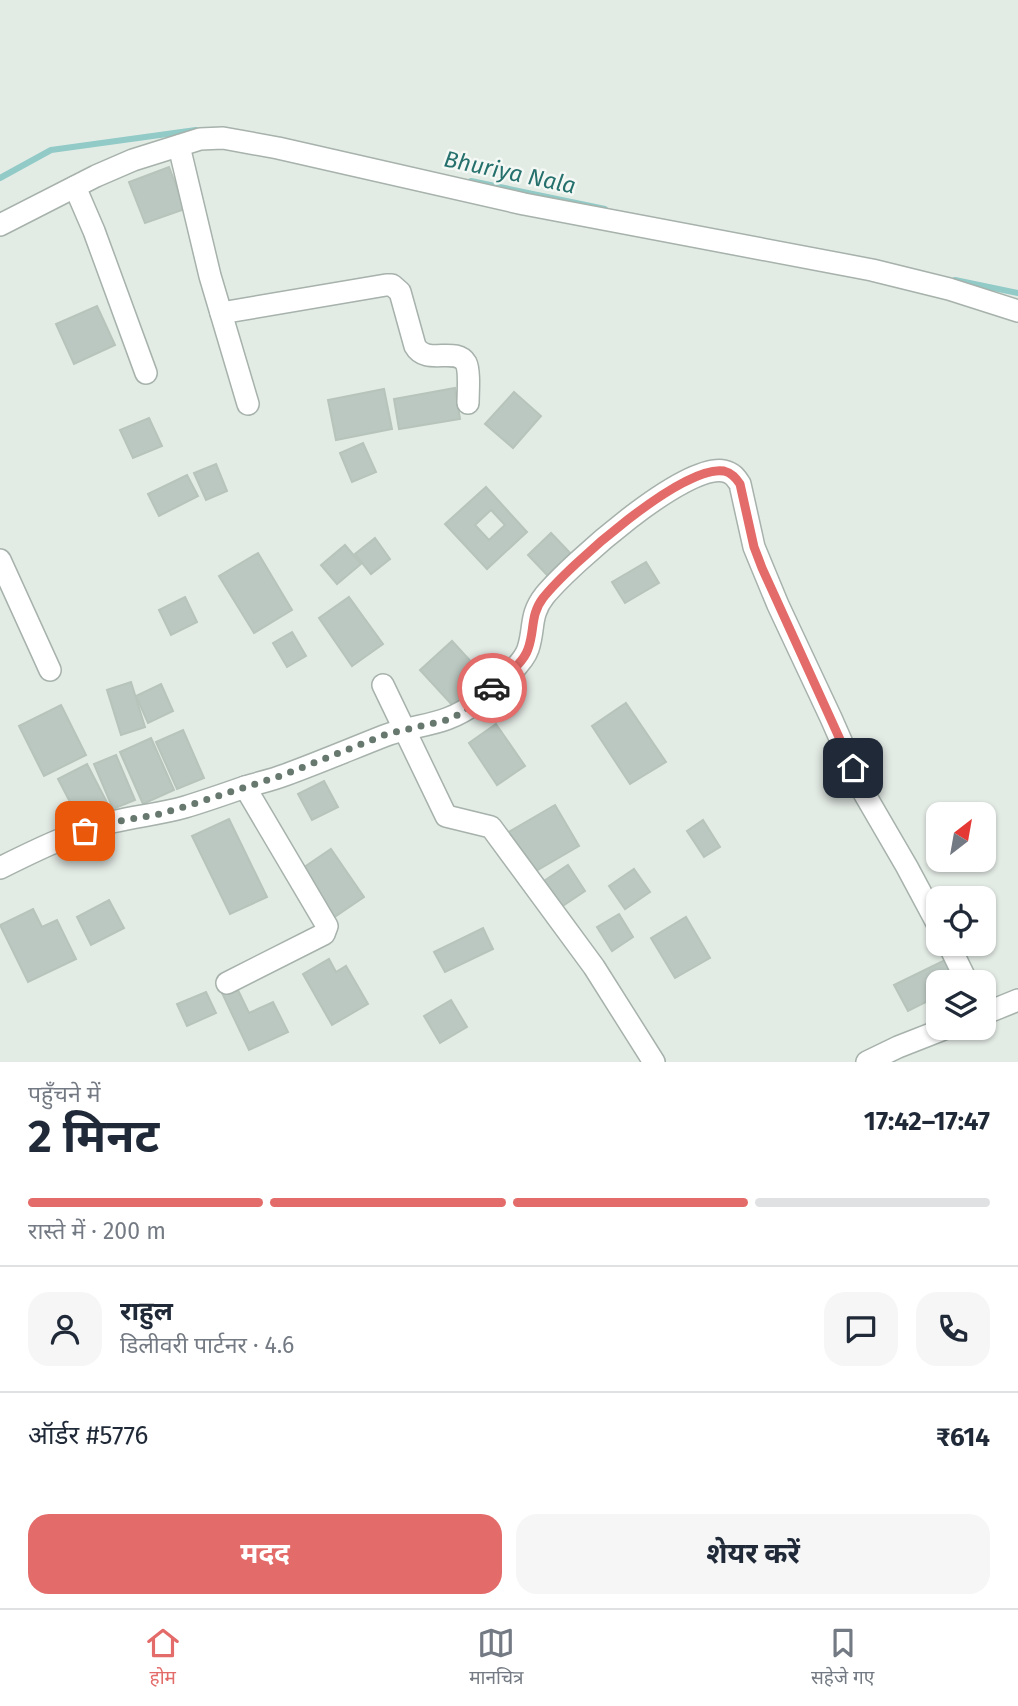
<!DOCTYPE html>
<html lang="hi">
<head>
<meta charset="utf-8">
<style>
	:root { --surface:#fff; --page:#f6f6f7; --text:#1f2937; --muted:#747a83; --line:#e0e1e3; --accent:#e36b69 }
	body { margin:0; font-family:"Fira Sans","Noto Sans Devanagari",sans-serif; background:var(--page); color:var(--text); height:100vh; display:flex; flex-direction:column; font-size:26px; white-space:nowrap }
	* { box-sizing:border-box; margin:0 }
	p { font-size:23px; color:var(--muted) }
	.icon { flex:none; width:38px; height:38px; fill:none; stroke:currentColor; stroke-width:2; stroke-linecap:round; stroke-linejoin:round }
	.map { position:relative; height:1062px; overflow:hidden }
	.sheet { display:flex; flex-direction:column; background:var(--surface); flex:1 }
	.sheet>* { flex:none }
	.needle { width:46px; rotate:31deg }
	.tools { position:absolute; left:926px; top:802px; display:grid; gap:14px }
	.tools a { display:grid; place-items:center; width:70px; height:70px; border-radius:14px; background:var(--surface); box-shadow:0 2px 5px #0004; font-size:35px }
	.pin { position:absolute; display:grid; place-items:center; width:60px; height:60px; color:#fff; margin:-30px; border-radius:14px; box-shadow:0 4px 10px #0006 }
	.courier { position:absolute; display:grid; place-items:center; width:70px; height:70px; margin:-35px; border:5px solid #e36b69; border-radius:50%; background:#fff; color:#222; box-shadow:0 2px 9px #0007 }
	.summary em { font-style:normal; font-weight:700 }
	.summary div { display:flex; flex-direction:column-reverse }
	.summary { display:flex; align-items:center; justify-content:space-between; height:119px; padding:0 28px }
	h1 { font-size:46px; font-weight:700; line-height:52px }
	.bar { display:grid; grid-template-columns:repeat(4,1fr); gap:10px 7px; align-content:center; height:84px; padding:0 28px }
	.bar i { height:9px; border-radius:5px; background:var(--line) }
	.bar .on { background:var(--accent) }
	.bar p { grid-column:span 4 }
	.line { display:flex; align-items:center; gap:18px; padding:0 28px; border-top:2px solid var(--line) }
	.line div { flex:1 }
	.round { display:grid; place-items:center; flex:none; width:74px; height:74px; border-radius:21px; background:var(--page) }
	.cta { display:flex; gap:14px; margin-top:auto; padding:14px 28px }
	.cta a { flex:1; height:80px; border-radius:21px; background:var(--accent); color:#fff; font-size:28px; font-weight:700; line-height:80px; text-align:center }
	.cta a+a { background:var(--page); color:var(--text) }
	.tab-bar { display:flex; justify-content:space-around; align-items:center; height:98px; border-top:2px solid var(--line); background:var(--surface); font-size:19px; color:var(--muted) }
	.tab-bar a { display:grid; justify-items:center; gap:4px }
	.tab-bar .on { color:var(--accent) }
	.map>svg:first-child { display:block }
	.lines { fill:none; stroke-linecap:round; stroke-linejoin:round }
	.stream { stroke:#91cac6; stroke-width:6 }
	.building { fill:#bbc8c1; stroke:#b6c4bb; stroke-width:2; fill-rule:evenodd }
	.minor-casing { stroke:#a6b2ab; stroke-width:24 }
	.tertiary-casing { stroke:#a6b2ab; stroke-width:24 }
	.minor { stroke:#fff; stroke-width:21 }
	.tertiary { stroke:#fff; stroke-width:21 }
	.done { stroke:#67786f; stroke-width:7; stroke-dasharray:0 12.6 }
	.route { stroke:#e36b69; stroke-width:9 }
	.labels { text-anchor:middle; stroke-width:5; stroke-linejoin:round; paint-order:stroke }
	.water-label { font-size:23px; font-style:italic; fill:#25706c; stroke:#f3f8f4 }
</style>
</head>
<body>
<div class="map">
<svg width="1018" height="1062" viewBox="0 0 1018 1062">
	<rect width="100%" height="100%" fill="#e3ebe5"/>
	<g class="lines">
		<g class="stream">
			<path d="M0 178 51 150 196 130"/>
			<path d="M471 181 605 209"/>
			<path d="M955 280 1018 293"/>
		</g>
	</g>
	<g class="building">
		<path d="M169 167 185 209 145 223 129 182Z"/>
		<path d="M97 306 115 345 74 364 56 324Z"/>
		<path d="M455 388 460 419 399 429 394 399Z"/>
		<path d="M384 389 392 429 336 440 328 400Z"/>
		<path d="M514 392 541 416 513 448 485 424Z"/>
		<path d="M149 418 162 446 133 458 120 430Z"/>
		<path d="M363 443 376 472 352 482 340 453Z"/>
		<path d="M216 464 227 491 206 500 194 473Z"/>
		<path d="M187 475 198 496 159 516 148 494Z"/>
		<path d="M486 487 527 532 487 569 445 524ZM491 510 505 525 489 540 475 525Z"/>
		<path d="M551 533 573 556 550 578 528 555Z"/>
		<path d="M375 538 390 559 371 574 355 554Z"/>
		<path d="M345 545 361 564 337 584 321 565Z"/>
		<path d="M258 553 292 610 254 633 219 576Z"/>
		<path d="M646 562 659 583 625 603 612 582Z"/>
		<path d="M185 597 197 622 171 635 159 610Z"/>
		<path d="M349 597 383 644 352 666 319 618Z"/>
		<path d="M292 632 306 656 287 667 273 643Z"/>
		<path d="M452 641 487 679 455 708 420 670Z"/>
		<path d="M131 682 145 727 121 735 107 690Z"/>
		<path d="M161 684 173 711 148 723 136 696Z"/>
		<path d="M626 703 666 762 630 784 592 726Z"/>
		<path d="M61 705 86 755 44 776 19 726Z"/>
		<path d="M496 724 525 766 497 785 469 743Z"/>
		<path d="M183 730 204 778 177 789 156 742Z"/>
		<path d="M151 738 174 790 143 804 120 752Z"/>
		<path d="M116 755 135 800 113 809 94 764Z"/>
		<path d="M87 764 112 812 83 827 58 779Z"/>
		<path d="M324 781 338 807 312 820 298 794Z"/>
		<path d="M555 805 579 846 531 874 507 833Z"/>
		<path d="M229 819 267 897 230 914 192 836Z"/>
		<path d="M703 820 720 847 704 857 687 831Z"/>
		<path d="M331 849 364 897 330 920 297 872Z"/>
		<path d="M568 865 585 891 561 907 544 881Z"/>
		<path d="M634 869 650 892 625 909 609 886Z"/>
		<path d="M109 900 124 928 91 945 77 917Z"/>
		<path d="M33 909 42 927 57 920 76 959 28 982 0 925Z"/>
		<path d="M619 914 633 937 612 951 597 927Z"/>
		<path d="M686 917 710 958 675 978 651 938Z"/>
		<path d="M483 928 493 949 445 972 434 952Z"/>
		<path d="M329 959 336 972 346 966 368 1004 332 1025 303 974Z"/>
		<path d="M947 959 959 982H938V996L908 1011 894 985Z"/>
		<path d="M236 986 249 1013 273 1002 288 1032 249 1050 222 993Z"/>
		<path d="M206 992 216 1013 187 1026 177 1004Z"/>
		<path d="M451 1000 467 1027 440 1043 424 1016Z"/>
	</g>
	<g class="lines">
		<defs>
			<g id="minor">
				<path d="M179 146 210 276 248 404"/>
				<path d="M75 187 94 231 146 373"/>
				<path d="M0 225 96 176 133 160 200 139 223 138 278 148 524 204 872 270 949 289 1018 311"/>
				<path d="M221 313 386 285H392L400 292 415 346C426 366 456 346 466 363 470 371 468 394 468 403"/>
				<path d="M0 560 50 670"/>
				<path d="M383 685 446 816 491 827 594 967 654 1062"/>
				<path d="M227 983 324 934 327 926 245 787"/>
				<path d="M867 1062 898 1047 949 1027"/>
			</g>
			<g id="tertiary">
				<path d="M0 868C36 850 73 832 112 822 136 816 161 814 185 807 205 801 225 794 245 787 258 783 272 780 285 775 318 763 351 749 384 736 418 723 445 727 477 702 491 690 522 667 528 649 535 628 529 615 545 595 571 564 684 463 724 471 733 473 736 478 740 484L754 547 778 605 831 718 864 793 907 867 938 925"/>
				<path d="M948 943 967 982"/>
				<path d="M984 1009 986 1013 1018 1000"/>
			</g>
		</defs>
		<use href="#minor" class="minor-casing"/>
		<use href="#tertiary" class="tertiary-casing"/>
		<use href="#minor" class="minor"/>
		<use href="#tertiary" class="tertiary"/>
	</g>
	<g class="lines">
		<path class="done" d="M85 831 114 822 160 814 187 806 283 775 387 734 447 720 462 713 492 688"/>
		<path class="route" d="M492 688C504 677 523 664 528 649 535 630 530 615 543 598 568 566 683 464 724 471 732 473 736 478 740 484L754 547 762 568 853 768"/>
	</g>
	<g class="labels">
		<g class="water-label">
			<text transform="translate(510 172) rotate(12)" y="8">Bhuriya Nala</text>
		</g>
	</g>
</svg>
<div class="tools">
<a><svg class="needle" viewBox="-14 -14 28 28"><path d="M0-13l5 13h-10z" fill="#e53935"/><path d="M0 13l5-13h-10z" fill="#747a83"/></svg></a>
<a><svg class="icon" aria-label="locate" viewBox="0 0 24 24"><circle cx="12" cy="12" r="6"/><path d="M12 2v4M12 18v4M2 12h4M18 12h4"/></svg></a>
<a><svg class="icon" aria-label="layers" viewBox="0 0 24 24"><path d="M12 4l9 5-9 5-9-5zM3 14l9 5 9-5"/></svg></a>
</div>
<div class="pin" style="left:85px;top:831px;background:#ea580c"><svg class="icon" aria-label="bag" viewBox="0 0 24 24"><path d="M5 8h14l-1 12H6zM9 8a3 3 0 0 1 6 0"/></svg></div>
<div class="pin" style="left:853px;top:768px;background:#1f2937"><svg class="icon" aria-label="home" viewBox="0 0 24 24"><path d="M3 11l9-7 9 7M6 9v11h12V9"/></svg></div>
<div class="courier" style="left:492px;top:688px"><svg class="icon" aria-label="car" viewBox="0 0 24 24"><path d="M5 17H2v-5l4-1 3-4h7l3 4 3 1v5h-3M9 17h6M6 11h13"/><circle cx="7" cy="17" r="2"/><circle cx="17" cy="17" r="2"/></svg></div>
</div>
<section class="sheet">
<div class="summary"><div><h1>2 मिनट</h1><p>पहुँचने में</p></div><em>17:42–17:47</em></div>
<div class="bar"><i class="on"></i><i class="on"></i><i class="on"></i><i></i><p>रास्ते में · 200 m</p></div>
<div class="line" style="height:126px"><a class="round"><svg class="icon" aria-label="person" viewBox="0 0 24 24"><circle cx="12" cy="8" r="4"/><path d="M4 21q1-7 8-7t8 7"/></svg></a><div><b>राहुल</b><p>डिलीवरी पार्टनर · 4.6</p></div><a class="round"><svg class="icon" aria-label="chat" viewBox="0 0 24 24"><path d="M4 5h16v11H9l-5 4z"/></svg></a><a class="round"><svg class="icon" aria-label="phone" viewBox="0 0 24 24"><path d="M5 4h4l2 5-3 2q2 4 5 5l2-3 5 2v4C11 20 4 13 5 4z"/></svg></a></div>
<div class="line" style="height:91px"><div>ऑर्डर #5776</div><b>₹614</b></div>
<div class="cta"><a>मदद</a><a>शेयर करें</a></div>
</section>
<nav class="tab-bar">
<a class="on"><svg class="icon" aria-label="home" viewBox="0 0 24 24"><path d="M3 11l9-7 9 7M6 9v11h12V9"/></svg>होम</a>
<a><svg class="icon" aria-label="map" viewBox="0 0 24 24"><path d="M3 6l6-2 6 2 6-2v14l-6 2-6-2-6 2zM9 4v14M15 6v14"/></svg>मानचित्र</a>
<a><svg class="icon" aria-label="saved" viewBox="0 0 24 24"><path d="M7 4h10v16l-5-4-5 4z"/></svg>सहेजे गए</a>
</nav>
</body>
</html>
